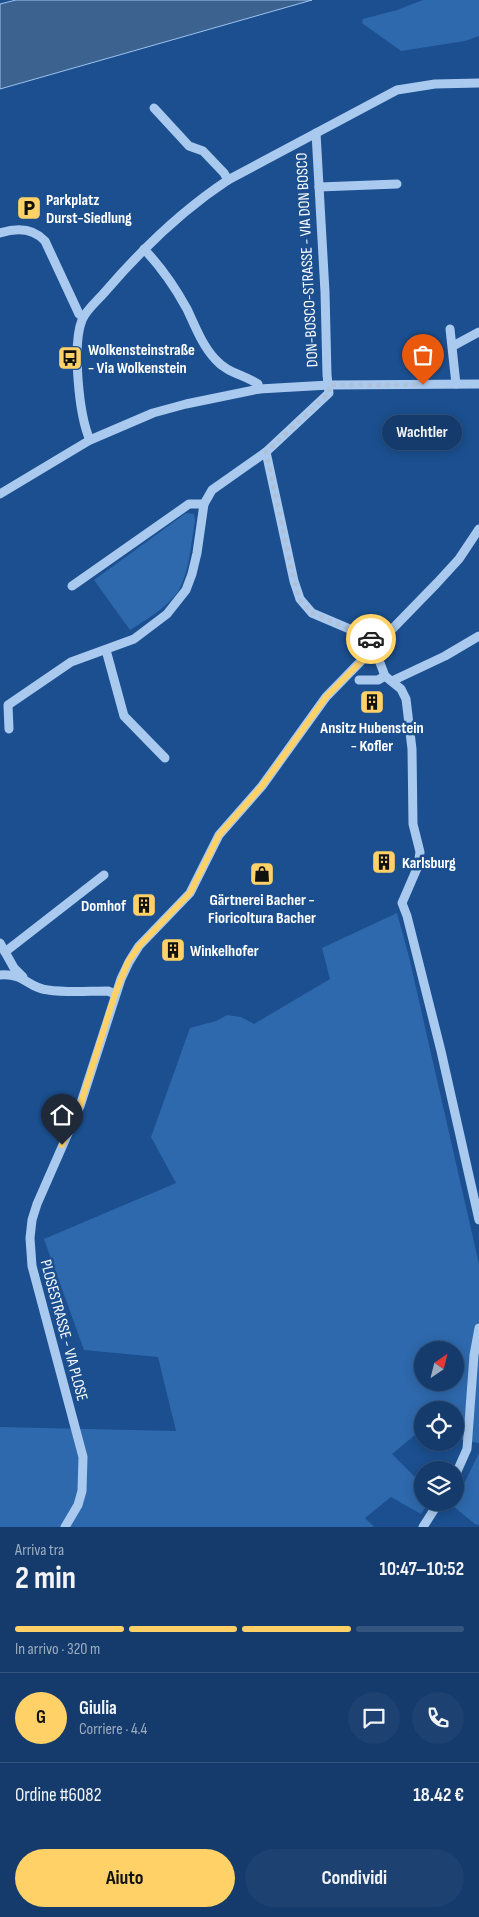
<!DOCTYPE html>
<html lang="it">
<head>
<meta charset="utf-8">
<style>
	:root { --surface:#143b6b; --page:#1d4271; --text:#f1f3f6; --muted:#9dadc1; --line:#33557e; --accent:#ffd166 }
	body { margin:0; font-family:"Sofia Sans Condensed",sans-serif; background:var(--page); color:var(--text); height:100vh; display:flex; flex-direction:column; font-size:19px; white-space:nowrap }
	* { box-sizing:border-box; margin:0 }
	p { font-size:16px; color:var(--muted) }
	.icon { flex:none; width:28px; height:28px; fill:none; stroke:currentColor; stroke-width:2; stroke-linecap:round; stroke-linejoin:round }
	.map { position:relative; height:1527px; overflow:hidden }
	.sheet { display:flex; flex-direction:column; background:var(--surface); flex:1 }
	.sheet>* { flex:none }
	.needle { width:32px; rotate:35deg }
	.tools { position:absolute; left:414px; top:1341px; display:grid; gap:10px }
	.tools a { display:grid; place-items:center; width:50px; height:50px; border-radius:50%; background:var(--surface); box-shadow:0 2px 12px #0003,0 0 0 1px var(--line); font-size:25px }
	.pin { position:absolute; display:grid; place-items:center; width:42px; height:42px; color:#fff; margin:-51px -21px; border-radius:50% 50% 50% 0; rotate:-45deg; box-shadow:0 0 5px #0007 }
	.pin .icon { rotate:45deg }
	.courier { position:absolute; display:grid; place-items:center; width:50px; height:50px; margin:-25px; border:4px solid #ffd166; border-radius:50%; background:#fff; color:#222; box-shadow:0 1px 6px #0007 }
	.bubble { position:absolute; height:35px; border-radius:18px; background:var(--surface); box-shadow:0 2px 12px #0003,0 0 0 1px var(--line); font-size:16px; font-weight:700; line-height:35px; text-align:center }
	.headline em { font-style:normal; font-weight:700 }
	.headline div { display:flex; flex-direction:column-reverse }
	.headline { display:flex; align-items:center; justify-content:space-between; height:85px; padding:0 15px }
	h1 { font-size:32px; font-weight:700; line-height:38px }
	.bar { display:grid; grid-template-columns:repeat(4,1fr); gap:8px 5px; align-content:center; height:60px; padding:0 15px }
	.bar i { height:6px; border-radius:4px; background:var(--line) }
	.bar .current { background:var(--accent) }
	.bar p { grid-column:span 4 }
	.line { display:flex; align-items:center; gap:12px; padding:0 15px; border-top:1px solid var(--line) }
	.line div { flex:1 }
	.round { display:grid; place-items:center; flex:none; width:52px; height:52px; border-radius:26px; background:var(--page) }
	.cta { display:flex; gap:10px; margin-top:auto; padding:10px 15px }
	.cta a { flex:1; height:58px; border-radius:30px; background:var(--accent); color:#111; font-size:20px; font-weight:700; line-height:58px; text-align:center }
	.cta a+a { background:var(--page); color:var(--text) }
	.map>svg:first-child { display:block }
	.green { fill:#2e69ad; fill-rule:evenodd }
	.water { fill:#3c6290; stroke:#9cc4f0 }
	.lines { fill:none; stroke-linecap:round; stroke-linejoin:round }
	.minor { stroke:#a9c9ee; stroke-width:9 }
	.done { stroke:#afc1d8; stroke-width:5; stroke-dasharray:0 9 }
	.route { stroke:#ffd166; stroke-width:6 }
	.labels { text-anchor:middle; stroke-width:5; stroke-linejoin:round; paint-order:stroke }
	.poi-label { font-size:16px; font-weight:bold; fill:#fff; stroke:#1b4f8f; text-anchor:start }
	.street-label { font-size:16px; fill:#fff; stroke:#1b4f8f }
</style>
</head>
<body>
<div class="map">
<svg width="479" height="1527" viewBox="0 0 479 1527">
	<rect width="100%" height="100%" fill="#1b4f8f"/>
	<g class="green">
		<path d="M423 0H479V36L465 41 401 51 362 23 363 19 397 10Z"/>
		<path d="M186 513 194 514 195 521C191 542 190 566 181 586 172 605 147 619 130 630L94 580Z"/>
		<path d="M397 913 409 957 479 1264V1443L462 1440 460 1429 455 1427V1410H422V1429L392 1454 422 1484V1502L428 1503 421 1514 391 1497 365 1518 374 1527H0V1427L176 1431 158 1357 84 1350 44 1239 176 1183 151 1137 190 1028 216 1021 227 1015 241 1017 254 1024 330 979 322 948ZM422 1350H455V1382H422Z"/>
		<path d="M479 1453V1525L475 1524 453 1506Z"/>
	</g>
	<path class="water" d="M16 0H312L0 89V4Z"/>
	<g class="lines">
		<g class="minor">
			<path d="M154 108 189 146 203 151 224 173 228 180"/>
			<path d="M319 187 397 184"/>
			<path d="M0 233C16 228 33 228 45 241L79 314 83 317"/>
			<path d="M144 249C161 267 175 287 187 309 195 326 202 345 215 359 227 373 243 374 258 384L259 389"/>
			<path d="M450 329 456 384"/>
			<path d="M453 346 479 332"/>
			<path d="M90 440C79 416 72 345 82 320 86 310 97 301 104 293 140 251 181 211 228 180L397 90 435 84 479 83"/>
			<path d="M266 452 294 581 300 599 312 613 366 636 371 639 385 676 401 689 406 699 412 749 413 824 420 852 418 866 402 903 407 916 441 1051 479 1220"/>
			<path d="M0 494 90 440 153 413 186 404 259 389 329 385 479 384"/>
			<path d="M72 586 189 504H204"/>
			<path d="M106 650 124 716 165 758"/>
			<path d="M359 680H378L385 676"/>
			<path d="M392 681 445 656 479 636"/>
			<path d="M9 729 8 705 71 662 134 639 167 614 186 590 192 574 197 553 204 504 212 490 266 452 329 393 327 375 325 292 316 133"/>
			<path d="M0 943 14 968 23 977"/>
			<path d="M5 952 104 875"/>
			<path d="M0 975C26 973 27 988 48 990 67 993 88 991 108 991L115 994"/>
			<path d="M455 1476 467 1449 474 1355 479 1328"/>
			<path d="M65 1527 78 1505 82 1491 83 1457 32 1266 30 1238 32 1220 37 1204 80 1106 121 979 129 962 139 946 190 893 219 835 262 786 326 697 437 583 459 559 479 529"/>
			<path d="M423 1527 439 1502"/>
		</g>
	</g>
	<g class="lines">
		<path class="done" d="M371 639 366 636 312 613 300 600 294 580 266 452 329 393V385H423"/>
		<path class="route" d="M62 1145 80 1106 115 994 128 962 139 946 190 893 219 835 262 786 326 697 375 647 371 639"/>
	</g>
	<defs>
		<symbol id="parking-square" viewBox="-11 -11 22 22"><rect x="-9" y="-9" width="18" height="18" rx="4" fill="#ffd166" stroke="#1b4f8f"/><path d="M-3.5-5.5H1a3.5 3.5 0 0 1 0 7H-1V5.5H-3.5ZM-1-3.4V-.6H.8a1.4 1.4 0 0 0 0-2.8Z" fill="#111"/></symbol>
		<symbol id="bus-square" viewBox="-11 -11 22 22"><rect x="-9" y="-9" width="18" height="18" rx="4" fill="#ffd166" stroke="#1b4f8f"/><path d="M-5-6H5V4H4V6H2V4H-2V6H-4V4H-5ZM-3.5-4V0h7V-4ZM-3.5 1.2v1.5H-2V1.2ZM2 1.2v1.5H3.5V1.2Z" fill="#111"/></symbol>
		<symbol id="building-square" viewBox="-11 -11 22 22"><rect x="-9" y="-9" width="18" height="18" rx="4" fill="#ffd166" stroke="#1b4f8f"/><path d="M-4-6H4V6H1V3H-1V6H-4ZM-2.5-4.3h1.7v1.8h-1.7ZM.8-4.3h1.7v1.8H.8ZM-2.5-1h1.7V.8h-1.7ZM.8-1h1.7V.8H.8Z" fill="#111"/></symbol>
		<symbol id="shop-square" viewBox="-11 -11 22 22"><rect x="-9" y="-9" width="18" height="18" rx="4" fill="#ffd166" stroke="#1b4f8f"/><path d="M-5-2.5h2.3a2.7 3.5 0 0 1 5.4 0H5L5.5 6h-11ZM-1.5-2.5h3a1.5 2.3 0 0 0-3 0Z" fill="#111"/></symbol>
	</defs>
	<g fill-rule="evenodd">
		<use href="#parking-square" x="15" y="194" width="28" height="28"/>
		<use href="#bus-square" x="56" y="344" width="28" height="28"/>
		<use href="#building-square" x="358" y="688" width="28" height="28"/>
		<use href="#building-square" x="370" y="848" width="28" height="28"/>
		<use href="#shop-square" x="248" y="860" width="28" height="28"/>
		<use href="#building-square" x="130" y="891" width="28" height="28"/>
		<use href="#building-square" x="159" y="936" width="28" height="28"/>
	</g>
	<g class="labels">
		<g class="poi-label">
			<text x="46" y="205">Parkplatz<tspan x="46" dy="18">Durst-Siedlung</tspan></text>
			<text x="88" y="355">Wolkensteinstraße<tspan x="88" dy="18">- Via Wolkenstein</tspan></text>
			<text x="372" y="733" text-anchor="middle">Ansitz Hubenstein<tspan x="372" dy="18">- Kofler</tspan></text>
			<text x="402" y="868">Karlsburg</text>
			<text x="262" y="905" text-anchor="middle">Gärtnerei Bacher -<tspan x="262" dy="18">Fioricoltura Bacher</tspan></text>
			<text x="126" y="911" text-anchor="end">Domhof</text>
			<text x="190" y="956">Winkelhofer</text>
		</g>
		<g class="street-label">
			<text transform="translate(306 260) rotate(-93)" y="6">DON-BOSCO-STRASSE - VIA DON BOSCO</text>
			<text transform="translate(65 1330) rotate(75)" y="6">PLOSESTRASSE - VIA PLOSE</text>
		</g>
	</g>
</svg>
<div class="tools">
<a><svg class="needle" viewBox="-14 -14 28 28"><path d="M0-13l5 13h-10z" fill="#e53935"/><path d="M0 13l5-13h-10z" fill="#9dadc1"/></svg></a>
<a><svg class="icon" aria-label="locate" viewBox="0 0 24 24"><circle cx="12" cy="12" r="6"/><path d="M12 2v4M12 18v4M2 12h4M18 12h4"/></svg></a>
<a><svg class="icon" aria-label="layers" viewBox="0 0 24 24"><path d="M12 4l9 5-9 5-9-5zM3 14l9 5 9-5"/></svg></a>
</div>
<div class="pin" style="left:423px;top:385px;background:#ea580c"><svg class="icon" aria-label="bag" viewBox="0 0 24 24"><path d="M5 8h14l-1 12H6zM9 8a3 3 0 0 1 6 0"/></svg></div>
<div class="pin" style="left:62px;top:1145px;background:#1f2937"><svg class="icon" aria-label="home" viewBox="0 0 24 24"><path d="M3 11l9-7 9 7M6 9v11h12V9"/></svg></div>
<div class="courier" style="left:371px;top:639px"><svg class="icon" aria-label="car" viewBox="0 0 24 24"><path d="M5 17H2v-5l4-1 3-4h7l3 4 3 1v5h-3M9 17h6M6 11h13"/><circle cx="7" cy="17" r="2"/><circle cx="17" cy="17" r="2"/></svg></div>
<div class="bubble" style="left:382px;top:415px;width:80px">Wachtler</div>
</div>
<section class="sheet">
<div class="headline"><div><h1>2 min</h1><p>Arriva tra</p></div><em>10:47–10:52</em></div>
<div class="bar"><i class="current"></i><i class="current"></i><i class="current"></i><i></i><p>In arrivo · 320 m</p></div>
<div class="line" style="height:90px"><b class="round" style="background:var(--accent);color:#111">G</b><div><b>Giulia</b><p>Corriere · 4.4</p></div><a class="round"><svg class="icon" aria-label="chat" viewBox="0 0 24 24"><path d="M4 5h16v11H9l-5 4z"/></svg></a><a class="round"><svg class="icon" aria-label="phone" viewBox="0 0 24 24"><path d="M5 4h4l2 5-3 2q2 4 5 5l2-3 5 2v4C11 20 4 13 5 4z"/></svg></a></div>
<div class="line" style="height:65px"><div>Ordine #6082</div><b>18.42 €</b></div>
<div class="cta"><a>Aiuto</a><a>Condividi</a></div>
</section>
</body>
</html>
